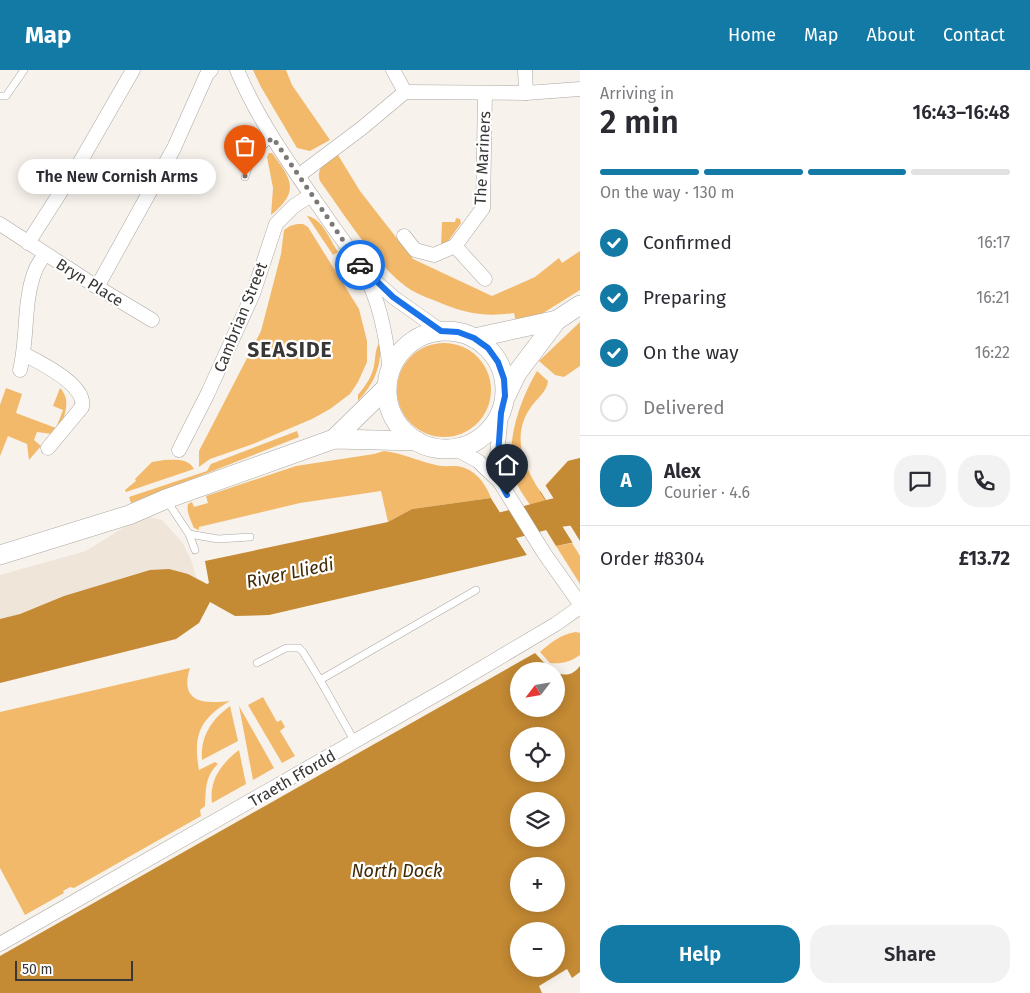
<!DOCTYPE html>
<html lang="en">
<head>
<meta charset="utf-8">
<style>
	:root { --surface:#fff; --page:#f2f2f3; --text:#2b2b33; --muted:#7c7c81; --line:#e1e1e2; --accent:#137aa5 }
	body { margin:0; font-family:"Fira Sans",sans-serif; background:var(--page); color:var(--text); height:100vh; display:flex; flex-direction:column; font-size:19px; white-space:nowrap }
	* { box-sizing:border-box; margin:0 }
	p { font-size:16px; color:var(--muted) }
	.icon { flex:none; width:28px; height:28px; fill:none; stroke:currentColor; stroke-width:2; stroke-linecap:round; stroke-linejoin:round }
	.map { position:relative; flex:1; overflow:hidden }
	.panel { display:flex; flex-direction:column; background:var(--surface); width:450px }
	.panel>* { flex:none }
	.needle { width:32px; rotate:239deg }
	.fabs { position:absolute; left:510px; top:592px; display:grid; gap:10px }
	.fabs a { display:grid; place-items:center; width:55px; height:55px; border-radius:50%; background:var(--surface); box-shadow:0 2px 12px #0003; font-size:25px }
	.scale { position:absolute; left:15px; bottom:12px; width:118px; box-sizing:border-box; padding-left:5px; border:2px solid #393735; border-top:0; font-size:14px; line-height:18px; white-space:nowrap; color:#393735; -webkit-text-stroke:4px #fff; paint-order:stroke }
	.pin { position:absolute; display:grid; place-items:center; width:42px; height:42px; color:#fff; margin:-51px -21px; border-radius:50% 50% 50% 0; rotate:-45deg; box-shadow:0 0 5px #0007 }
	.pin .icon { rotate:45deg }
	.courier { position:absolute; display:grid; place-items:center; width:50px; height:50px; margin:-25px; border:4px solid #1a73e8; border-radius:50%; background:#fff; color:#222; box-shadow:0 1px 6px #0007 }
	.bubble { position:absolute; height:35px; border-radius:18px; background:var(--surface); box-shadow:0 2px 12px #0003; font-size:16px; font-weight:600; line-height:35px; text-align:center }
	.head em { font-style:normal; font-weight:600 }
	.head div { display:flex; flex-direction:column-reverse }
	.head { display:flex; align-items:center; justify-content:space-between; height:85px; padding:0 20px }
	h1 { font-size:32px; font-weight:600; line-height:38px }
	.bar { display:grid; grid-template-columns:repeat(4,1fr); gap:8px 5px; align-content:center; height:60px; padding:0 20px }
	.bar i { height:6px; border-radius:4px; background:var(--line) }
	.bar .active { background:var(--accent) }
	.bar p { grid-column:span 4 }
	.line { display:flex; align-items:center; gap:12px; padding:0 20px; border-top:1px solid var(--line) }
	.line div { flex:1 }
	.round { display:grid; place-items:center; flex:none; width:52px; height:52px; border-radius:20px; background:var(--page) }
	ol { padding:0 20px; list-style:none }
	li { display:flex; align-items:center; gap:15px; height:55px }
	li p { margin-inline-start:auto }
	li .icon { padding:5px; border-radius:50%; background:var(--accent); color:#fff; stroke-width:4 }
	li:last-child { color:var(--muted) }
	li i { width:28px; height:28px; border:2px solid var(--line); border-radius:50% }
	.button { display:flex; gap:10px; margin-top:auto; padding:10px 20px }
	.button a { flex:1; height:58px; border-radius:20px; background:var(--accent); color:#fff; font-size:20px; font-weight:600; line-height:58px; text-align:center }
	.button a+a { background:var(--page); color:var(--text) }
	header { display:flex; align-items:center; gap:30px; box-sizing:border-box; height:70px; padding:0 25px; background:var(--accent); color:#fff }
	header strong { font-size:24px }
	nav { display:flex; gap:28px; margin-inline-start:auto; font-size:18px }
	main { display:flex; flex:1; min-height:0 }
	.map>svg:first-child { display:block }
	.built { fill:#efe5d9 }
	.green { fill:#f3b96b }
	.water { fill:#c48a34; fill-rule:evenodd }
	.pier { fill:#f7f2ec }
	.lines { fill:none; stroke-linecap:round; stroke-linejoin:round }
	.river { stroke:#c48a34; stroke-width:29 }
	.service-casing { stroke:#aba6a1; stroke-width:8 }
	.minor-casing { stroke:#aba6a1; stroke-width:15 }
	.secondary-casing { stroke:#aba6a1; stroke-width:20 }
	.service { stroke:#fff; stroke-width:7 }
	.minor { stroke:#fff; stroke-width:14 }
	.secondary { stroke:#fff; stroke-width:19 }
	.done { stroke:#7c7875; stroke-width:5; stroke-dasharray:0 9 }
	.route { stroke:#1a73e8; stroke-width:6 }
	.labels { text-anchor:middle; stroke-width:4.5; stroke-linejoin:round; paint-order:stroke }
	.street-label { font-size:16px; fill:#393735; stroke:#fff }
	.water-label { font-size:18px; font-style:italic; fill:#412903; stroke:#fff }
	.district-label { font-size:21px; font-weight:bold; letter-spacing:1px; fill:#393735; stroke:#fff }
</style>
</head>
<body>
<header>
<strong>Map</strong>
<nav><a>Home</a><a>Map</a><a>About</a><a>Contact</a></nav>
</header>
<main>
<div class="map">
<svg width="580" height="923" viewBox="0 0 580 923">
	<rect width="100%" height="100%" fill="#f7f2ec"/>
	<path class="built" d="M149 447 162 450 182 472 191 490 197 509 188 504 64 526 20 544 0 549V505L86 481 134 451Z"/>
	<g class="green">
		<path d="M253 0H286L292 15 330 70 310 81 297 78 261 17Z"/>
		<path d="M269 83H272C291 109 301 121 271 145L273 118 267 87Z"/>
		<path d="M338 85 360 121 413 189 492 226 535 207 559 188 562 193 580 181V220L540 245 516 253 514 243C487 247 468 244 443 234 432 229 421 226 411 220 378 199 344 144 320 111 315 98 327 91 338 85Z"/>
		<path d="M307 146C322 148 330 170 338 182L333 185Z"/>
		<path d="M456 148 460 149 461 153 447 173 441 177 442 152H455Z"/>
		<path d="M297 154H303L308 157 359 239 367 271V292L358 312 350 324 330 339 312 349 253 374 210 389 199 397V381L261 261 281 184 284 160 290 156Z"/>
		<path d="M580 252V296L564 307 555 305 539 291Z"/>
		<path d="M380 272C382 296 374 314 358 331V325C364 317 370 310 373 300 376 291 374 279 380 272Z"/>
		<circle cx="444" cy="320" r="47"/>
		<path d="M537 301 548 311C547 322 537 328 531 337 511 365 523 395 540 421L568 391 580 388 551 438 535 442C528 431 518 420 515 408 504 374 520 330 537 301Z"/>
		<path d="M6 318 22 324 16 343 56 358 63 340 53 336 60 318C72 330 64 346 60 360L52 364 37 362 34 370 41 376 29 390 27 374 8 366 0 386V335Z"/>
		<path d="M297 361 299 367 131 433 129 427 207 401 211 394Z"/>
		<path d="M384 381C401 383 416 390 432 394 440 397 448 396 456 396 474 398 485 412 491 428L412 439 388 452 381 421 300 433 199 457V460L194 458C191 451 186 441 188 434L192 432 194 437 208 433 206 426 296 396 374 384Z"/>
		<path d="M164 390C175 390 188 388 194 399L126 422 125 420 136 411 135 409 152 392Z"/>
		<path d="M572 473 580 486V514L556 476Z"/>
		<path d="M576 562 580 563V585C570 592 562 594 550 593L540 582C551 572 562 564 576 562Z"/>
		<path d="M190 598C179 633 204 634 230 631 199 649 193 666 199 700L215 692 218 694C205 706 206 719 205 736L200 740 201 746 74 818 70 817 63 821 64 823 25 845 0 798V642Z"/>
		<path d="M263 627 277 652 281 650 285 657 280 661 295 686 282 693 248 635Z"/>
		<path d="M230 636 238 671 202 690C200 667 211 650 230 636Z"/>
		<path d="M239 636 274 698 253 710Z"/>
		<path d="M239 680 246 714 212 733C209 710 221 694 239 680Z"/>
	</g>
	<g class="water">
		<path d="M580 388V471L556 476 535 442 550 438 540 422 568 391Z"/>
		<path d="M491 428 527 485 269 545 235 546 210 532 199 553 176 569 0 613V549L20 544 64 526 150 500 169 499 188 504 207 514 209 513 205 491 388 452 412 439Z"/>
		<path d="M535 583 552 601H519V639H556V603C567 606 573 605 580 596V902L572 908 567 899 539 916 542 923H0V886ZM519 666H556V704H519ZM556 731V769H519V731ZM519 796H556V834H519ZM519 861H556V899H519Z"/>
	</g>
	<g class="pier">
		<path d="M544 413 580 471V474L574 475 539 419Z"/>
		<path d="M491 428H493L530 484 527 485Z"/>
	</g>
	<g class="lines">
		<path class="river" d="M471 465 554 443 580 440"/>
		<defs>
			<g id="service">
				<path d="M0 26H6L24 0"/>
				<path d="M245 107C250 89 257 78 273 68"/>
				<path d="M167 431 189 464 195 480"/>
				<path d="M189 464 218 469 250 467"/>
				<path d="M257 593 286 578H299L303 582 320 610 355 672"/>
				<path d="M320 610 476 520"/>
			</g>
			<g id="minor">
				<path d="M237 0C261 57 299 107 334 158 344 172 354 185 362 199 380 230 386 266 390 301"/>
				<path d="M393 0 405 22"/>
				<path d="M525 0 526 23"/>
				<path d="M485 23 483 138 455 176 485 209"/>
				<path d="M298 106 362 58 405 22 526 23 580 19"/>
				<path d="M0 154 97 217 152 250"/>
				<path d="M404 166 415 180 434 185 455 176"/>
				<path d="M28 173 83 87 133 0"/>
				<path d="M367 204 393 227 441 261"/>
				<path d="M97 217 174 78 207 4 211 0"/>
				<path d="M24 284C41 293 87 315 82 337L48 378"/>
				<path d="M20 300C28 268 23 232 35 201 37 195 42 189 45 184"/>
				<path d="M454 378 478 391 500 412 544 483 580 534"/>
				<path d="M179 380 208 323 253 224 276 154 294 136 311 125"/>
				<path d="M500 412 497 386 501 343"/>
				<path d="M0 874 453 615 556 554 580 537"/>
			</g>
			<g id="secondary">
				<circle cx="446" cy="320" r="59"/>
				<path d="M474 268 557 250"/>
				<path d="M506 326 517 303 557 250 580 235"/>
				<path d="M334 369 387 317"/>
				<path d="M0 485 129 445 166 429 334 369 417 371"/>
			</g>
		</defs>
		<use href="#service" class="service-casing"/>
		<use href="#minor" class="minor-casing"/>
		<use href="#secondary" class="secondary-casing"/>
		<use href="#service" class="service"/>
		<use href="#minor" class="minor"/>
		<use href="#secondary" class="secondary"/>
	</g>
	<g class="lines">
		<path class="done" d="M245 106C250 89 257 78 273 68L360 195"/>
		<path class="route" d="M360 195 393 227 441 261 458 262 474 268 488 278 498 292 504 309 505 326 501 343 498 386 500 412 507 425"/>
	</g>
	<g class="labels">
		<g class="street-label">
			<text transform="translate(482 88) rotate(-87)" y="6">The Mariners</text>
			<text transform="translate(90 212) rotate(32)" y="6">Bryn Place</text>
			<text transform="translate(240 247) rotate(-68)" y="6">Cambrian Street</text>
			<text transform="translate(292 708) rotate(-30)" y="6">Traeth Ffordd</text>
		</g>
		<g class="water-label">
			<text transform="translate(290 503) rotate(-12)" y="6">River Lliedi</text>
			<text x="397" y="807">North Dock</text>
		</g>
		<g class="district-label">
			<text x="290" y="287">SEASIDE</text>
		</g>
	</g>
</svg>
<div class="fabs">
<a><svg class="needle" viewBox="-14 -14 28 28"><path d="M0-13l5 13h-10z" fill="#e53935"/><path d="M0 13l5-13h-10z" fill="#7c7c81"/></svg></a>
<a><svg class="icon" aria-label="locate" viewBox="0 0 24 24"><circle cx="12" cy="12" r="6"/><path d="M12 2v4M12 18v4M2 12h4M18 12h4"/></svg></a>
<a><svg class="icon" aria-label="layers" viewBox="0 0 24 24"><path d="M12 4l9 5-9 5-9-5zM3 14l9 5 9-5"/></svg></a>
<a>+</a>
<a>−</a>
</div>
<div class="scale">50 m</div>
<div class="pin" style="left:245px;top:106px;background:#ea580c"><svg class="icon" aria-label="bag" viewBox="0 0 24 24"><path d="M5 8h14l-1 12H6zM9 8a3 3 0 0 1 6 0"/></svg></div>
<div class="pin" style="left:507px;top:425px;background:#1f2937"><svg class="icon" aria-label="home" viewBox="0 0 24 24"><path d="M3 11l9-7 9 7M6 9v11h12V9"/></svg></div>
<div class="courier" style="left:360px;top:195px"><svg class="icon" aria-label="car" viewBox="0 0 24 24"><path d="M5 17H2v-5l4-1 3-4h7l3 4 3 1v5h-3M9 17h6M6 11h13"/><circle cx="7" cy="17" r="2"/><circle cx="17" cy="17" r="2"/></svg></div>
<div class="bubble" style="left:18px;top:89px;width:198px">The New Cornish Arms</div>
</div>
<section class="panel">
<div class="head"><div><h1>2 min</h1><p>Arriving in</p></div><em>16:43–16:48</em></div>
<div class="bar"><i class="active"></i><i class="active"></i><i class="active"></i><i></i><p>On the way · 130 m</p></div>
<ol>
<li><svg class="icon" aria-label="check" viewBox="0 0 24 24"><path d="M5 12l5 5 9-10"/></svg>Confirmed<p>16:17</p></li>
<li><svg class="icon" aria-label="check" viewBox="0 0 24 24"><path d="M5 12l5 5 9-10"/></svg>Preparing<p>16:21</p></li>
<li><svg class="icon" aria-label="check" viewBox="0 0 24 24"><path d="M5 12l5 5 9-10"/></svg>On the way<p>16:22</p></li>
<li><i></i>Delivered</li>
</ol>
<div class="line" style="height:90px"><b class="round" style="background:var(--accent);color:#fff">A</b><div><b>Alex</b><p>Courier · 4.6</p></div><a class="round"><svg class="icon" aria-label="chat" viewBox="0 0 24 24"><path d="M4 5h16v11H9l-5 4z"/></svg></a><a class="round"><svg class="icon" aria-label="phone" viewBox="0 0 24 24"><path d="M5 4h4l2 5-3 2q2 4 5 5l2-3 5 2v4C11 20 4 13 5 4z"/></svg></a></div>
<div class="line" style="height:65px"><div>Order #8304</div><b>£13.72</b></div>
<div class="button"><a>Help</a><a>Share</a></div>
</section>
</main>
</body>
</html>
